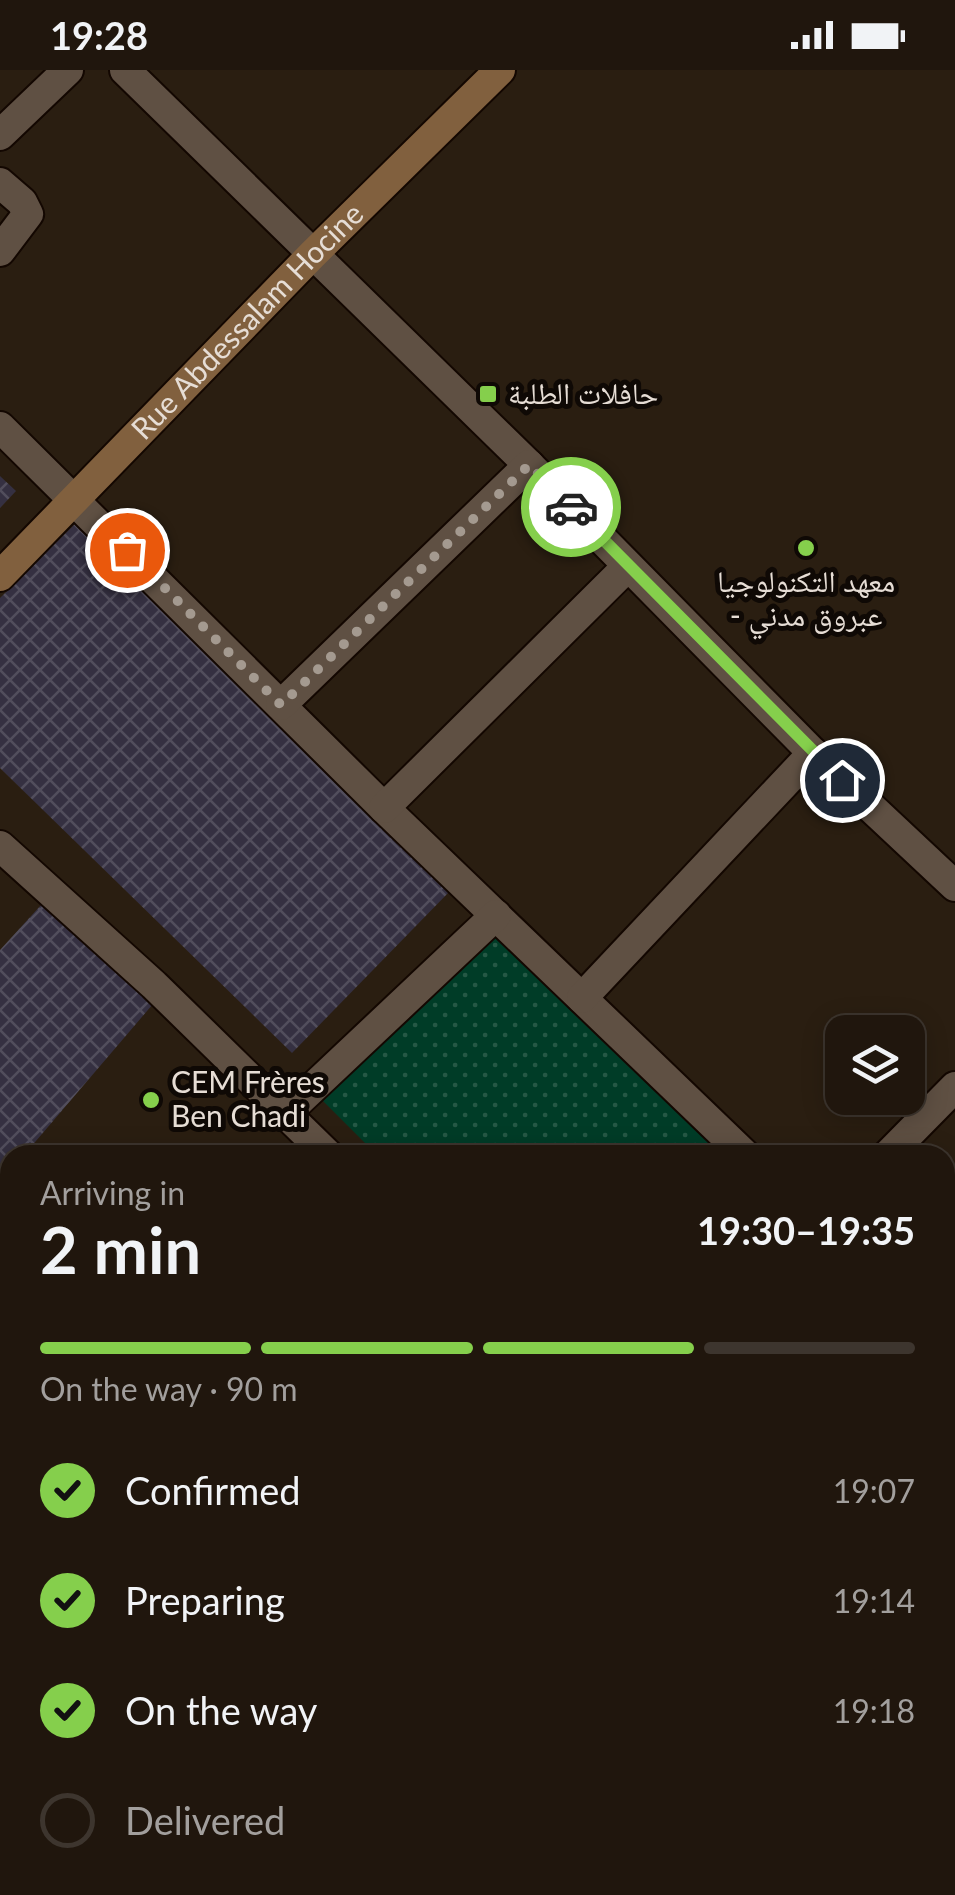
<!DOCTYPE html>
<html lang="en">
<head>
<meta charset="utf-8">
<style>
	:root { --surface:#20160d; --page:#2d231b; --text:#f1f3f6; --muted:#a29f9d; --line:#3d352e; --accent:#85cf4c }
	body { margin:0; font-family:Lato,"Noto Naskh Arabic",sans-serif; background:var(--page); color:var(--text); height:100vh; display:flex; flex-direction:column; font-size:38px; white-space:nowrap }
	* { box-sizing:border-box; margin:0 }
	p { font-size:32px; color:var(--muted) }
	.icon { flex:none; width:55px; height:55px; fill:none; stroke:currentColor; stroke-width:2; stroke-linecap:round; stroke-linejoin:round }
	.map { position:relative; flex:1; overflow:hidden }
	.side { position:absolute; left:0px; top:1075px; width:955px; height:750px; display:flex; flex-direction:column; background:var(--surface); border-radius:30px 30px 0 0; box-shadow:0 5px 25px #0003,0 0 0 2px var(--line) }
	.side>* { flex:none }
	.controls { position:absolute; left:825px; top:945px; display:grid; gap:20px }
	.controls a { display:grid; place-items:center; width:100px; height:100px; border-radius:20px; background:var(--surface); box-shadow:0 5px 25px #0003,0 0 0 2px var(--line); font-size:50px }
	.pin { position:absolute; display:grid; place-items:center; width:85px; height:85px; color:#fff; margin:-42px; border:5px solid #fff; border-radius:50%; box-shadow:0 2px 10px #0007 }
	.courier { position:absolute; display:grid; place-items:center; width:100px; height:100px; margin:-50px; border:8px solid #85cf4c; border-radius:50%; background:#fff; color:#222; box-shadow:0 2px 12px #0007 }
	.overview em { font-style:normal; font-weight:700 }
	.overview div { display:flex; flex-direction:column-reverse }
	.overview { display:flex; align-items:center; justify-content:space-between; height:170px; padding:0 40px }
	h1 { font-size:65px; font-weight:700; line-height:75px }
	.bar { display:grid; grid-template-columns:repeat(4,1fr); gap:15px 10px; align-content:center; height:120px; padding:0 40px }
	.bar i { height:12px; border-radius:8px; background:var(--line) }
	.bar .current { background:var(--accent) }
	.bar p { grid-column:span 4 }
	ol { padding:0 40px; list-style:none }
	li { display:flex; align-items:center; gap:30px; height:110px }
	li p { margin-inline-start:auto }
	li .icon { padding:10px; border-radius:50%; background:var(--accent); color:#111; stroke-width:4 }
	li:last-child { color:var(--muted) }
	li i { width:55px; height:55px; border:5px solid var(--line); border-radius:50% }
	.status { display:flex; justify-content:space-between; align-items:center; height:70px; padding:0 50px; background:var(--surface); direction:ltr }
	.status svg { height:28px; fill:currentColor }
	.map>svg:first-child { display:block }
	.park { fill:url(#park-dots) }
	.building { fill:url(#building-cross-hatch) }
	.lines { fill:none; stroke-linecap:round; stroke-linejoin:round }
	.service-casing { stroke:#130701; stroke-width:21 }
	.minor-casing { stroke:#130701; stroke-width:34 }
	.secondary-casing { stroke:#130701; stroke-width:34 }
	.service { stroke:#5f5043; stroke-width:18 }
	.minor { stroke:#5f5043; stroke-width:30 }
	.secondary { stroke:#81603e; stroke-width:30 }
	.done { stroke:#a49a90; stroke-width:10; stroke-dasharray:0 18 }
	.route { stroke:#85cf4c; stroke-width:12 }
	.poi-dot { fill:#85cf4c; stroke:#0f0905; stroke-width:4 }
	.labels { text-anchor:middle; stroke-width:10; stroke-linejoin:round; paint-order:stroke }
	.street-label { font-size:30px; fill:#e6ddd5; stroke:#0f0905 }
	.poi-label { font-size:30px; fill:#e6ddd5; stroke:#0f0905; text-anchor:start }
</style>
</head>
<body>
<div class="status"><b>19:28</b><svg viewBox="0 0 49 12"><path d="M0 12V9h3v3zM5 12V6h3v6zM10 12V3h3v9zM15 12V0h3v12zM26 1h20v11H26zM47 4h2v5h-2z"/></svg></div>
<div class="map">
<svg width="955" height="1825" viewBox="0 0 955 1825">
	<defs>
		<pattern id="park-dots" width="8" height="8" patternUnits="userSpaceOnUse" patternTransform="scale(2.5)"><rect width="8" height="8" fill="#003c27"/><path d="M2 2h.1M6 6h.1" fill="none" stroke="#255845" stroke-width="1.8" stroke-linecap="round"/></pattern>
		<pattern id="building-cross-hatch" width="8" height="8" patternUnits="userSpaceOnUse" patternTransform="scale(2.5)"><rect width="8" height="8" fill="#353041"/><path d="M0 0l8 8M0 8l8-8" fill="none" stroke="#524e5c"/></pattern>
	</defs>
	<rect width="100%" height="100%" fill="#2a1e11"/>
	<path class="park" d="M495 859 721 1085H377L320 1028Z"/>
	<g class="building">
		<path d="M0 406 16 421 0 438Z"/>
		<path d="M79 450 450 821 292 983 0 698V528Z"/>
		<path d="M42 834 153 934 24 1085H10V1101L0 1113V880Z"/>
		<path d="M955 1157V1213L945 1203V1167Z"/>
	</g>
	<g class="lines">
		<defs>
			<g id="service">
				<path d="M945 1748 955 1739"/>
				<path d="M881 1825 884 1815"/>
			</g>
			<g id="minor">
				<path d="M125 0 529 395 813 683 955 816"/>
				<path d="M0 65 68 0"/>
				<path d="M0 113 22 132 28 144 0 181"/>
				<path d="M0 357 384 738 745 1085"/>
				<path d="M281 635 529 395"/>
				<path d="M384 738 628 496"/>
				<path d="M0 776 154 915 328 1085"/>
				<path d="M582 928 813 683"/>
				<path d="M287 1042 496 845"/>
				<path d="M888 1085 955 1017"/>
				<path d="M945 1270 955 1278"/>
				<path d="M945 1489 955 1479"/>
				<path d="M162 1815 172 1825"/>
				<path d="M2 1825 30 1815"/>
				<path d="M266 1825 276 1815"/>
				<path d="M414 1825 423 1815"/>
			</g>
			<g id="secondary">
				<path id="s1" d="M0 506 312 185 500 0"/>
				<path d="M0 1222 10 1231"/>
				<path d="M617 1815 627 1825"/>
			</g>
		</defs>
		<use href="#service" class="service-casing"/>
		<use href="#minor" class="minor-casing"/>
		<use href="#secondary" class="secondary-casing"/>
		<use href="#service" class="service"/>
		<use href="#minor" class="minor"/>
		<use href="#secondary" class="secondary"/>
	</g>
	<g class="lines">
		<path class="done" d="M127 480 281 635 529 395 571 437"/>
		<path class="route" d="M571 437 842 710"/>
	</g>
	<g class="poi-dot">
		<rect x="478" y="314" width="20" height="20" rx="5"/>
		<circle cx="806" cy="478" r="10"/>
		<circle cx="151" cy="1030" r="10"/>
	</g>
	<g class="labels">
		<g class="street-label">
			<text dy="10" stroke="none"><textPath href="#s1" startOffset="355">Rue Abdessalam Hocine</textPath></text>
		</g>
		<g class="poi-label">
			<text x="508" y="334">حافلات الطلبة</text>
			<text x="806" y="522" text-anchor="middle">معهد التكنولوجيا<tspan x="806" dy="34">- عبروق مدني</tspan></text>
			<text x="171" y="1023">CEM Frères<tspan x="171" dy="34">Ben Chadi</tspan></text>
		</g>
	</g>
</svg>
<div class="controls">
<a><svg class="icon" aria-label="layers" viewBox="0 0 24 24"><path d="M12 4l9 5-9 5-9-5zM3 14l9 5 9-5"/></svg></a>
</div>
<div class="pin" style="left:127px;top:480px;background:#ea580c"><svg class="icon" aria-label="bag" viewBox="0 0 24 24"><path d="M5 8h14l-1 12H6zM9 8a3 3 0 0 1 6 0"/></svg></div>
<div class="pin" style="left:842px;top:710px;background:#1f2937"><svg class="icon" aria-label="home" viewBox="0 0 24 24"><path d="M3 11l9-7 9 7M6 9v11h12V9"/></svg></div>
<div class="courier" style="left:571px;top:437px"><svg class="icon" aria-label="car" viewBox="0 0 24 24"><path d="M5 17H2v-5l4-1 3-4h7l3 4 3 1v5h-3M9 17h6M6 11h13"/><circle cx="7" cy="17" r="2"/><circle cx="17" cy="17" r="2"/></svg></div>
<section class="side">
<div class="overview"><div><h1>2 min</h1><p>Arriving in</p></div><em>19:30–19:35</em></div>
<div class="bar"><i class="current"></i><i class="current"></i><i class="current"></i><i></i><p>On the way · 90 m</p></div>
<ol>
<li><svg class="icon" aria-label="check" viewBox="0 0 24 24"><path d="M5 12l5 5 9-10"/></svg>Confirmed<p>19:07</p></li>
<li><svg class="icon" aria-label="check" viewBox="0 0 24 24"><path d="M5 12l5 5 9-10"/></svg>Preparing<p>19:14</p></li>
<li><svg class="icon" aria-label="check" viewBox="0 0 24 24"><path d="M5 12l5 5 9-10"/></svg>On the way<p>19:18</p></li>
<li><i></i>Delivered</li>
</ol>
</section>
</div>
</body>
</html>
